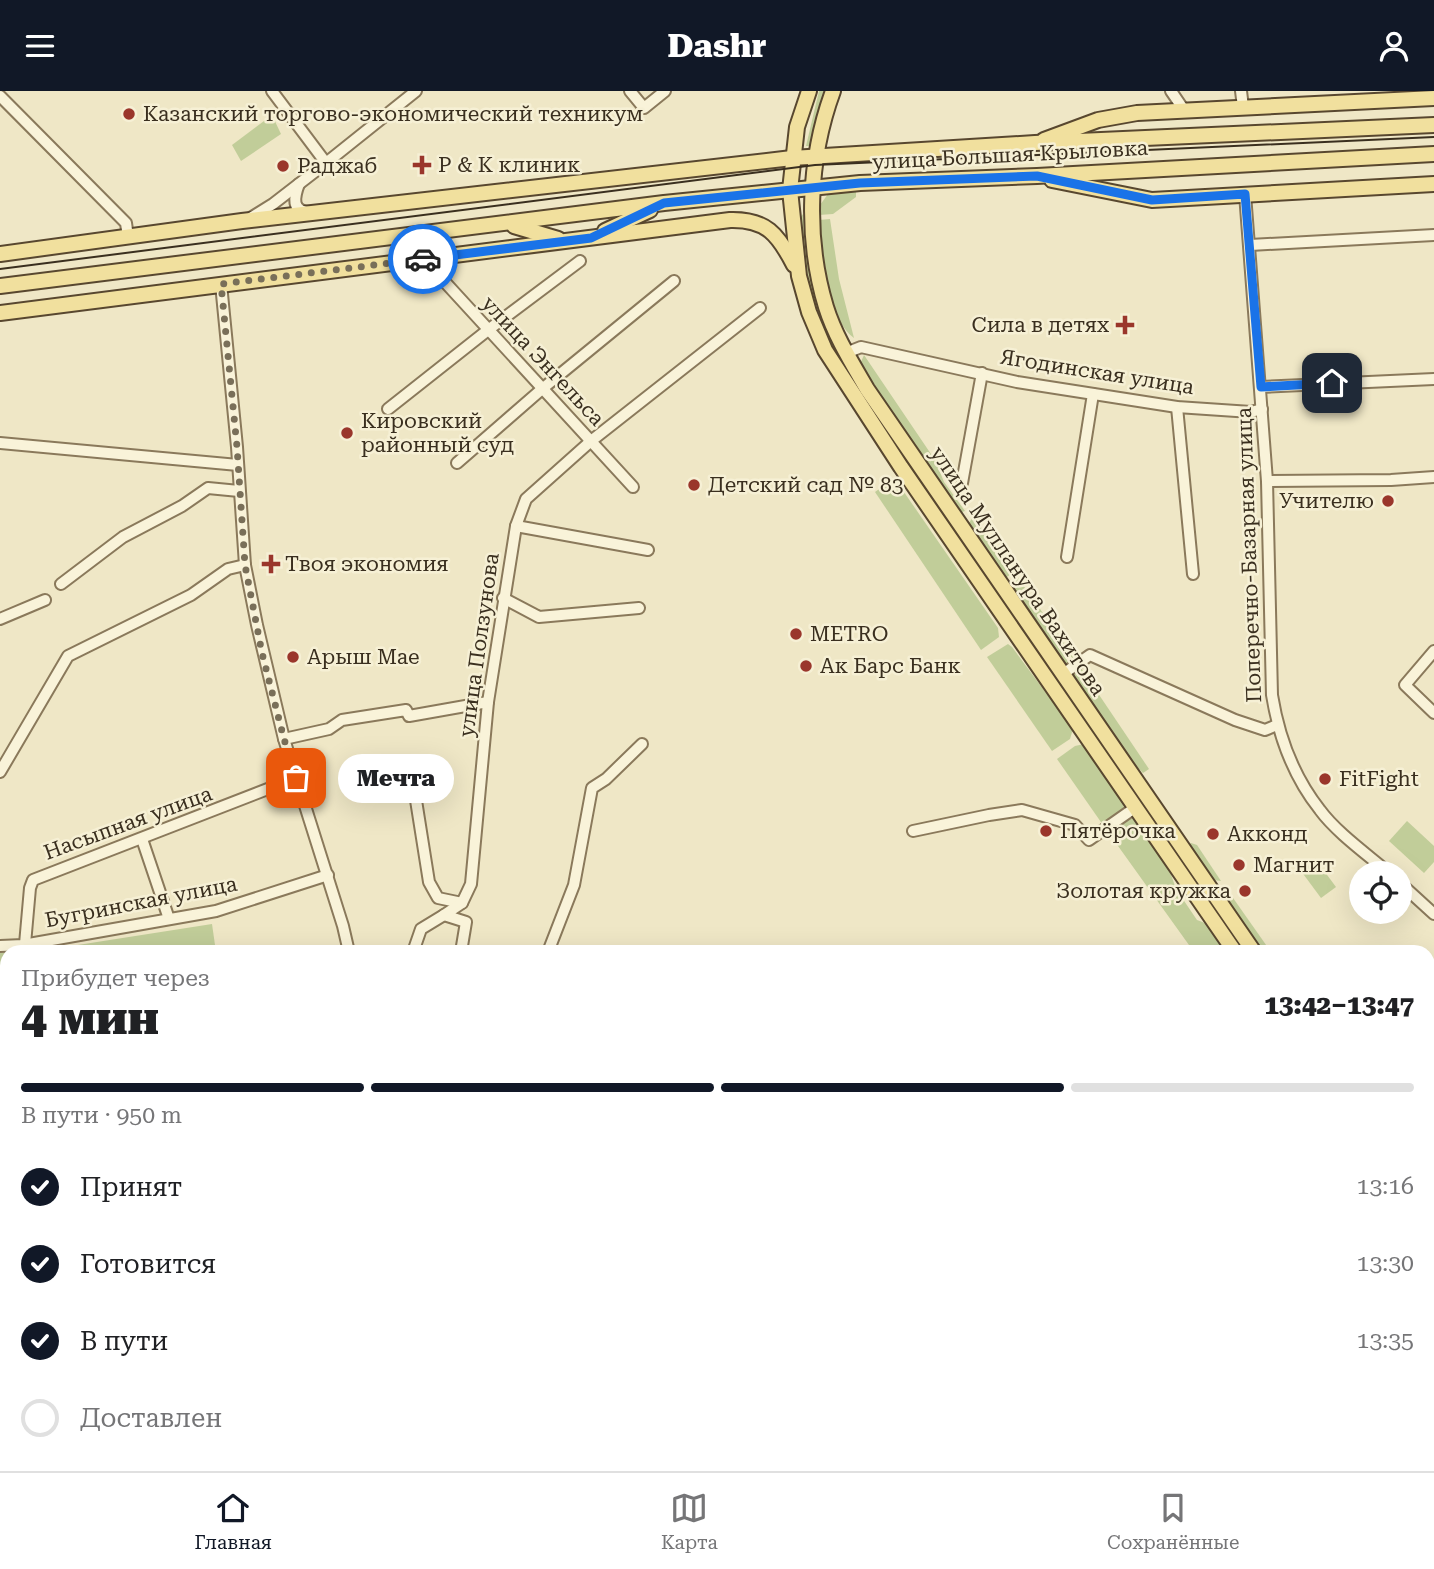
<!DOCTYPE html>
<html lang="ru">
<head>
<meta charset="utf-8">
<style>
	:root { --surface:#fff; --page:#f6f6f6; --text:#202124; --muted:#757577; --line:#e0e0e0; --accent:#111827 }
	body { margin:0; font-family:"Roboto Serif",serif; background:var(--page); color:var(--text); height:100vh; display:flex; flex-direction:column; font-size:26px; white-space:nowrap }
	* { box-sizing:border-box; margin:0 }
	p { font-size:23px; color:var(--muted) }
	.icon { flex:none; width:38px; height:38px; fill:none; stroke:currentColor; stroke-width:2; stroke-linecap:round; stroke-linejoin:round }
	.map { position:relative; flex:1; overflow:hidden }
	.details { position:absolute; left:0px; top:854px; width:1435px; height:527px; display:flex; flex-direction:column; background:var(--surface); border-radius:21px 21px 0 0; box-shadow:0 7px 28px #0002 }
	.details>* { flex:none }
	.tools { position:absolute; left:1349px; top:770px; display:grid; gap:14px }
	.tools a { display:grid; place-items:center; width:63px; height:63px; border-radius:50%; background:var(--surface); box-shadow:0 7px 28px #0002; font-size:35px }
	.pin { position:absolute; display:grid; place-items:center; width:60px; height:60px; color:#fff; margin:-30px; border-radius:14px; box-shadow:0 4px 10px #0006 }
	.courier { position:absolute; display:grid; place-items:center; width:70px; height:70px; margin:-35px; border:5px solid #1a73e8; border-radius:50%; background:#fff; color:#222; box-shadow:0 2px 9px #0007 }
	.bubble { position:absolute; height:49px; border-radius:24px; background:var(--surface); box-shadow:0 7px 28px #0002; font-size:23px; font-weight:800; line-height:49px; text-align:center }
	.overview em { font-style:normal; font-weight:800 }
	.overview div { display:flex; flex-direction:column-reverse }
	.overview { display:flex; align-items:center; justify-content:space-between; height:119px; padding:0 21px }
	h1 { font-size:46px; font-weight:800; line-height:52px }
	.bar { display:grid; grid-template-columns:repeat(4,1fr); gap:10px 7px; align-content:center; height:84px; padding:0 21px }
	.bar i { height:9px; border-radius:5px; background:var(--line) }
	.bar .on { background:var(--accent) }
	.bar p { grid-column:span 4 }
	ol { padding:0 21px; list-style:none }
	li { display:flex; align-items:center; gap:21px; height:77px }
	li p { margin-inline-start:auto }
	li .icon { padding:7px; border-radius:50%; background:var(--accent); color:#fff; stroke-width:4 }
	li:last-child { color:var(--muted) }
	li i { width:38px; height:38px; border:4px solid var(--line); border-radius:50% }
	header { display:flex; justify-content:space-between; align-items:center; height:91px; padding:0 21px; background:var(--accent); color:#fff; font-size:32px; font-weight:800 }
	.menu { display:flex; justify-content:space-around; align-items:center; height:98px; border-top:2px solid var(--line); background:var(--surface); font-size:19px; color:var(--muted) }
	.menu a { display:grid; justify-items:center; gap:4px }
	.menu .on { color:var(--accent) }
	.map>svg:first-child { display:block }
	.green { fill:#c1cd99 }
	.water { fill:#a7c2bd; stroke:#6d918c; stroke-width:2 }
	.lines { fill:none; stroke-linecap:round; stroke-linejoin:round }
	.river { stroke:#a7c2bd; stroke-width:14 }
	.minor-casing { stroke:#8a795b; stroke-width:14 }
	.major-casing { stroke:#58472f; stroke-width:18 }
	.minor { stroke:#f9f3d9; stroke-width:10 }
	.major { stroke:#f1e09e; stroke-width:14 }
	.tram { stroke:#3a2f1f; stroke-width:2 }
	.done { stroke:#796f59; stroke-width:7; stroke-dasharray:0 12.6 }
	.route { stroke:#1a73e8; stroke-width:9 }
	.poi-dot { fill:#9a362b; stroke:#f6f0d5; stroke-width:2.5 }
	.labels { text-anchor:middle; stroke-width:5; stroke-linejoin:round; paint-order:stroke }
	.poi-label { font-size:21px; fill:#3a2f1f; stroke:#f6f0d5; text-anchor:start }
	.street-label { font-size:21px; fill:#3a2f1f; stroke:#f6f0d5 }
</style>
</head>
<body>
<header><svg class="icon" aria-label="menu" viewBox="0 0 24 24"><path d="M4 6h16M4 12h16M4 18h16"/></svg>Dashr<svg class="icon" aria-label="person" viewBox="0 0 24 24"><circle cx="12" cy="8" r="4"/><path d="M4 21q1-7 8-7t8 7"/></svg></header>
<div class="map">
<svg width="1434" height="1380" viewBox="0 0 1434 1380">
	<rect width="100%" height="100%" fill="#efe7c6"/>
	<g class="green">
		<path d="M819 0H824L811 50 809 55H806Z"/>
		<path d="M272 24 281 43 241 70 232 54Z"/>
		<path d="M856 98V106L833 123 819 124 820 114 828 103Z"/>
		<path d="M803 123 812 187 836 262C812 223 804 172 800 127Z"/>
		<path d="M830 128 839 188 854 247C826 226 823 162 819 129Z"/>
		<path d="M864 264 935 369 944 391 965 420 959 422 885 316 860 273Z"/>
		<path d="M893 388 897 391 998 537 999 546 981 559 875 401Z"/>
		<path d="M972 427 988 444 1014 481 1004 488 968 434Z"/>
		<path d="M1018 487 1077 570 1066 575 1063 572 1009 494Z"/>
		<path d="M1008 553 1012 556 1073 638 1070 648 1052 660 987 566Z"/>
		<path d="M1081 577 1149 678 1143 682 1127 666 1072 585Z"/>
		<path d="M1084 653 1123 710 1124 717 1103 734 1057 668 1075 655Z"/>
		<path d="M1133 727 1137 729 1167 772 1176 798 1197 829C1212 833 1221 849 1229 861H1194L1108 741 1120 732Z"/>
		<path d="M1407 730 1434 755V771L1424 782 1389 750Z"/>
		<path d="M1191 752 1197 754 1221 790 1213 789 1188 754Z"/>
		<path d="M1316 769 1336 796 1321 807 1301 780Z"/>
		<path d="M1226 797 1271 861H1262L1225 808Z"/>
		<path d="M212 833 216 861H33Z"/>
		<path d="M0 862H7V994L0 975Z"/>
		<path d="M208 1374H272L276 1380H213Z"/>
	</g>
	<path class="water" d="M0 1254 7 1265V1374H90L94 1380H0Z"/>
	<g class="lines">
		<path class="river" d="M281 1374 285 1380"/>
		<defs>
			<g id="minor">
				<path d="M272 0 326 72"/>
				<path d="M630 0 644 17 665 0"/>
				<path d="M1171 0 1184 19"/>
				<path d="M1241 0 1243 16"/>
				<path d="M0 5 126 132 128 146"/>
				<path d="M299 93C294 106 291 121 310 121"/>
				<path d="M1245 103 1267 390 1272 604C1279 647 1293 685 1320 719 1336 741 1368 764 1389 782"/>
				<path d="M252 126 273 113 326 72 416 0"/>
				<path d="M1250 154 1434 144"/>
				<path d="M428 167 432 177 633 396"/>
				<path d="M221 193 237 356 245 474 257 534 284 648 343 835 349 861"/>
				<path d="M846 262 861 256 1017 291 1177 316 1251 321 1262 318"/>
				<path d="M1261 296 1434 288"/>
				<path d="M1177 316 1193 483"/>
				<path d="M388 318 488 239 580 170"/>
				<path d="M0 352 238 374"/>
				<path d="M457 372 542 298 674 190"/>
				<path d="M1267 390 1391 389 1434 386"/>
				<path d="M962 392 982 282"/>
				<path d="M516 435 648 459"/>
				<path d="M1067 466 1093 303"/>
				<path d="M61 493 123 446 182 415 208 397 239 400"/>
				<path d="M503 507 539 526 639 517"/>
				<path d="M0 528 45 509"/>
				<path d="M1434 560 1405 594 1434 622"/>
				<path d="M1063 583 1090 564 1235 629 1265 639 1277 634"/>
				<path d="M284 648 329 638 342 629 406 619 409 625 488 611"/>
				<path d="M0 681 68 565 191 504 228 478 245 474"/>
				<path d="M415 703 429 791 438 807 462 812"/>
				<path d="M913 740 989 724 1022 719 1075 734 1089 749 1136 716"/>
				<path d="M142 748 169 828"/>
				<path d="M1400 792 1434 823"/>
				<path d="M25 853 30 797 33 789 296 687"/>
				<path d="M0 855 23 854 216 820 328 784"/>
				<path d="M413 861 421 838 444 824"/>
				<path d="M461 861 466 831 444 824 462 812 471 793 488 611 516 435 526 408 591 350 760 217"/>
				<path d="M548 861 574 794 592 697 606 688 642 653"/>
				<path d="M1428 989 1434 983"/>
				<path d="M1428 1240 1434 1236"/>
				<path d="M361 1374 363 1380"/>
				<path d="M1081 1374 1085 1380"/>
				<path d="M666 1380 668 1374"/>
				<path d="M1221 1380 1230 1374"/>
			</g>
			<g id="major">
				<path d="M809 0 797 36 790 99 799 185 809 221 825 259 901 376 1235 861"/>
				<path d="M833 0C808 68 805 147 826 216 835 245 852 272 867 298L1254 861"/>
				<path d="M1044 49 1098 29 1137 22 1434 7"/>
				<path d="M1052 89 1152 109 1434 93"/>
				<path d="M514 135 558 148"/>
				<path d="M605 140 650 119"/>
				<path d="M0 163 242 130 792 67 1035 52 1434 34"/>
				<path d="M0 195 664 112 860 92 1037 85 1434 63"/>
				<path d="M0 222 730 129C766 128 778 143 794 174"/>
				<path d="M1428 1114 1434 1123"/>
				<path d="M1428 1140 1434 1149"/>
			</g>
		</defs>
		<use href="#minor" class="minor-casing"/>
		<use href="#major" class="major-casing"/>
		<use href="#minor" class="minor"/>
		<use href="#major" class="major"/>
		<path class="tram" d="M0 178 815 74 1434 46"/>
	</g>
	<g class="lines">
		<path class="done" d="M296 687 284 648 262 562 245 474 237 356 221 193 423 168"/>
		<path class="route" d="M423 168 591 147 664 112 860 92 1037 85 1152 109 1245 103 1261 296 1332 292"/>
	</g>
	<g class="poi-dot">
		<circle cx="129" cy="23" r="7"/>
		<path d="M418.5 63.5h7v7h7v7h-7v7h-7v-7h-7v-7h7z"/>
		<circle cx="283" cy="75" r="7"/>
		<path d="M1121.5 223.5h7v7h7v7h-7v7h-7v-7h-7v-7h7z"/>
		<circle cx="347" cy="342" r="7"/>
		<circle cx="694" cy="394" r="7"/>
		<circle cx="1388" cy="410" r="7"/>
		<path d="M267.5 462.5h7v7h7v7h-7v7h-7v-7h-7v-7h7z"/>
		<circle cx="796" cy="543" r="7"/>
		<circle cx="293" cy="566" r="7"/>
		<circle cx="806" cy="575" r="7"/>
		<circle cx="1325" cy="688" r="7"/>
		<circle cx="1046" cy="740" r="7"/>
		<circle cx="1213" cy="743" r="7"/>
		<circle cx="1239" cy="774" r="7"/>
		<circle cx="1245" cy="800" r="7"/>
	</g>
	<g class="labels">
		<g class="poi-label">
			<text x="143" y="30">Казанский торгово-экономический техникум</text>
			<text x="438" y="81">Р &amp; К клиник</text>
			<text x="297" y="82">Раджаб</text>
			<text x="1109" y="241" text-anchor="end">Сила в детях</text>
			<text x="361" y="337">Кировский<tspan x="361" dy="24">районный суд</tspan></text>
			<text x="708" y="401">Детский сад № 83</text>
			<text x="1374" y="417" text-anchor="end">Учителю</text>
			<text x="285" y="480">Твоя экономия</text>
			<text x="810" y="550">METRO</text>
			<text x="307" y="573">Арыш Мае</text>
			<text x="820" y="582">Ак Барс Банк</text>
			<text x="1339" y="695">FitFight</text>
			<text x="1060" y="747">Пятёрочка</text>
			<text x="1227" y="750">Акконд</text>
			<text x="1253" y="781">Магнит</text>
			<text x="1231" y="807" text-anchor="end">Золотая кружка</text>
		</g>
		<g class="street-label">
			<text transform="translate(1010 64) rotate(-3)" y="7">улица Большая Крыловка</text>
			<text transform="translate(543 270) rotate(47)" y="7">улица Энгельса</text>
			<text transform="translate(1097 281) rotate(9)" y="7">Ягодинская улица</text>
			<text transform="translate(1249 464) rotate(-92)" y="7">Поперечно-Базарная улица</text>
			<text transform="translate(1018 480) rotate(56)" y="7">улица Мулланура Вахитова</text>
			<text transform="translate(479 554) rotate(-82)" y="7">улица Ползунова</text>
			<text transform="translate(128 732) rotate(-20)" y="7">Насыпная улица</text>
			<text transform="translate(141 811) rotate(-11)" y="7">Бугринская улица</text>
		</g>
	</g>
</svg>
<div class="tools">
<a><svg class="icon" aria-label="locate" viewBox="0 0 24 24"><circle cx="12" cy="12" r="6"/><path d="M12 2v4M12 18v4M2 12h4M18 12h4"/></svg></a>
</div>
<div class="pin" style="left:296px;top:687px;background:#ea580c"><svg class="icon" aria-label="bag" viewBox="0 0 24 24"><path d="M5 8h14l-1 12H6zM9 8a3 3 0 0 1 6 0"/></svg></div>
<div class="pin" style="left:1332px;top:292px;background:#1f2937"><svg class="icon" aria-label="home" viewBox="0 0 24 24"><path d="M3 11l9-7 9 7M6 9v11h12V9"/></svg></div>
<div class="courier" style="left:423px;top:168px"><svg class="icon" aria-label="car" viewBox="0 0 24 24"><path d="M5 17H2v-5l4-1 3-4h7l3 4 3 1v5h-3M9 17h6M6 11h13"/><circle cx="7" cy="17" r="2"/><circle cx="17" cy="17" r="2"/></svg></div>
<div class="bubble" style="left:338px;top:663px;width:116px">Мечта</div>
<section class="details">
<div class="overview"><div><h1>4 мин</h1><p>Прибудет через</p></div><em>13:42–13:47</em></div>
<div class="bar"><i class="on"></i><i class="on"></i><i class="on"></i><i></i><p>В пути · 950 m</p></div>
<ol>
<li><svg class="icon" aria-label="check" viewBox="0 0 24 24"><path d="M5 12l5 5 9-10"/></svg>Принят<p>13:16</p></li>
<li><svg class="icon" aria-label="check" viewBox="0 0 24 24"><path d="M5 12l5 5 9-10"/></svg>Готовится<p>13:30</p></li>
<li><svg class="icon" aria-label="check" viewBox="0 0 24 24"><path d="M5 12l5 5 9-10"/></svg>В пути<p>13:35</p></li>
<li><i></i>Доставлен</li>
</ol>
</section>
</div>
<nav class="menu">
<a class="on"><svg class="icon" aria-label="home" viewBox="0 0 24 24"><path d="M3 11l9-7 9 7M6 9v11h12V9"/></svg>Главная</a>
<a><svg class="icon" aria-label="map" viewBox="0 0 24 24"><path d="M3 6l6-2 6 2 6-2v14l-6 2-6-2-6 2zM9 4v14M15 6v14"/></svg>Карта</a>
<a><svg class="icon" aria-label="saved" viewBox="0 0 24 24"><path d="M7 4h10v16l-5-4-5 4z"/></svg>Сохранённые</a>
</nav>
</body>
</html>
